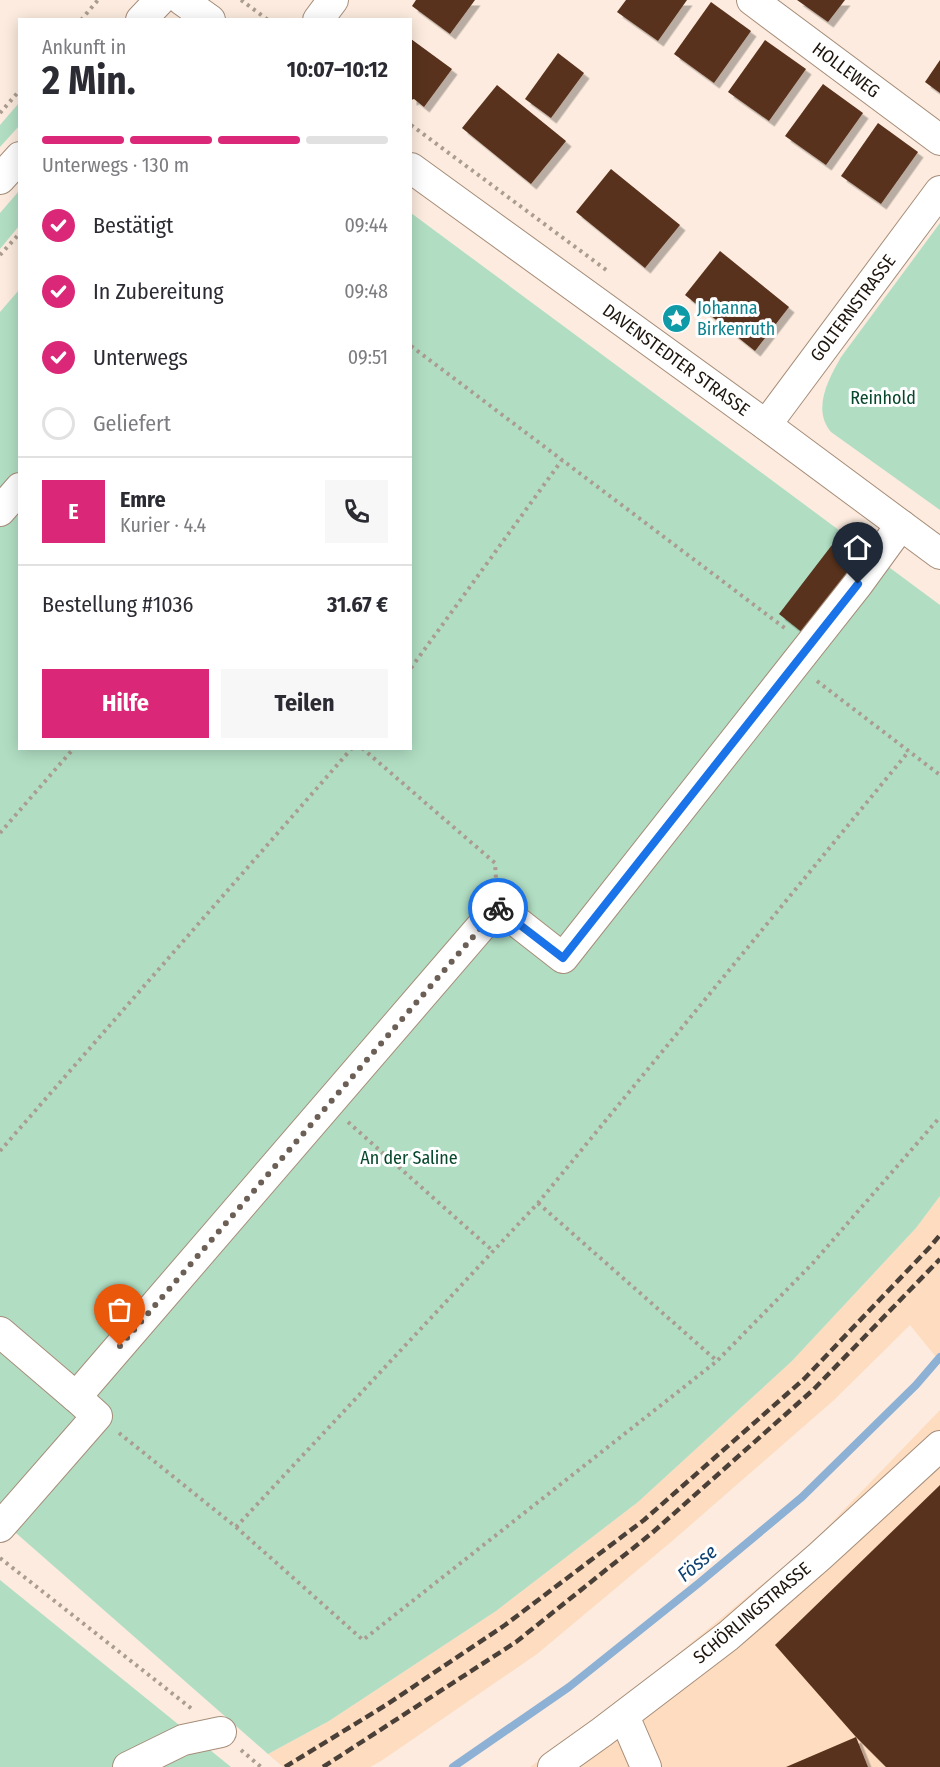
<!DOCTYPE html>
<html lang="de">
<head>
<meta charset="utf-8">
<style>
	:root { --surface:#fff; --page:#f7f7f7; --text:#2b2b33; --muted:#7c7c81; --line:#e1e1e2; --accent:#db2777 }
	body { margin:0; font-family:"Fira Sans Condensed",sans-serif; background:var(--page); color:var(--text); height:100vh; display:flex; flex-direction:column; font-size:22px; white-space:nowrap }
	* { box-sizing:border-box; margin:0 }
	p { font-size:20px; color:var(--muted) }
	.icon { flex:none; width:33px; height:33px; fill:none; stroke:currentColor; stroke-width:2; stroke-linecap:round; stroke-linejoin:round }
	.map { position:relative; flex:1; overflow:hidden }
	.details { position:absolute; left:18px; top:18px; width:394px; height:732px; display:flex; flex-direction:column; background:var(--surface); border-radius:0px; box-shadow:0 3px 15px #0003 }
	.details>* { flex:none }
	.pin { position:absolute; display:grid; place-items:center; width:51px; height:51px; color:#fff; margin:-62px -26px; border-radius:50% 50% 50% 0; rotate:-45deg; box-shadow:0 0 6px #0007 }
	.pin .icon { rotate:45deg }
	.courier { position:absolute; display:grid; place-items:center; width:60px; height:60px; margin:-30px; border:4px solid #1a73e8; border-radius:50%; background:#fff; color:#222; box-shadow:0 2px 8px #0007 }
	.summary em { font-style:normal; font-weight:700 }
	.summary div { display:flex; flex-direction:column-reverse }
	.summary { display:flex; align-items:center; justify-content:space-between; height:102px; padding:0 24px }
	h1 { font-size:39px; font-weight:700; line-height:45px }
	.bar { display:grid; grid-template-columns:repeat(4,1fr); gap:9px 6px; align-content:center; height:72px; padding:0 24px }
	.bar i { height:8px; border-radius:4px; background:var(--line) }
	.bar .on { background:var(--accent) }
	.bar p { grid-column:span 4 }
	.line { display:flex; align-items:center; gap:15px; padding:0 24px; border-top:2px solid var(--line) }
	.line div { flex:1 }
	.round { display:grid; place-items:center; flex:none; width:63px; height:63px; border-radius:0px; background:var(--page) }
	ol { padding:0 24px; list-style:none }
	li { display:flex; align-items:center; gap:18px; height:66px }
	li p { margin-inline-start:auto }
	li .icon { padding:6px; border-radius:50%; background:var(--accent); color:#fff; stroke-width:4 }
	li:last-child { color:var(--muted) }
	li i { width:33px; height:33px; border:3px solid var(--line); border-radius:50% }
	.primary-button { display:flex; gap:12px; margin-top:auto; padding:12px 24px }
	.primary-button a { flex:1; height:69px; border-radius:0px; background:var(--accent); color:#fff; font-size:24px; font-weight:700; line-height:69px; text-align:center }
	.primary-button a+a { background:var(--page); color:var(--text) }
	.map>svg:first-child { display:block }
	.built { fill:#fddcc0 }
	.green { fill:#b1dec3 }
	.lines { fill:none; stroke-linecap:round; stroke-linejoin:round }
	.stream { stroke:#8db0d5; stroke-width:8 }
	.building { fill:#59311b; filter:url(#shadow) }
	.minor-casing { stroke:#a68d79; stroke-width:32 }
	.path { stroke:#aa9c91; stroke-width:4; stroke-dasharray:3 4.5; stroke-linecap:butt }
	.minor { stroke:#fff; stroke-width:30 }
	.rail { stroke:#4b4037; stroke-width:4.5; stroke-dasharray:9 4.5; stroke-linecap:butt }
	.done { stroke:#6b5f56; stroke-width:6; stroke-dasharray:0 10.8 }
	.route { stroke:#1a73e8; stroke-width:8 }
	.labels { text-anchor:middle; stroke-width:6; stroke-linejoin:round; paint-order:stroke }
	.street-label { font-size:18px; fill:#1d140c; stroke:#fff }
	.culture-label { font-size:18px; fill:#0d838f; stroke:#fff; text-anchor:start }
	.park-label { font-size:18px; fill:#07472b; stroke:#fff }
	.water-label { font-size:20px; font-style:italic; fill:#0d4171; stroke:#fff }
</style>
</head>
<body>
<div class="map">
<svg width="940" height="1767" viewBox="0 0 940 1767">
	<defs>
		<filter id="shadow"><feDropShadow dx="5.5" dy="5.5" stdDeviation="0" flood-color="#0004"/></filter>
	</defs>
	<rect width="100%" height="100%" fill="#fcebde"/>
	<g class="built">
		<path d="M940 1196V1362L910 1325 834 1400 671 1542 537 1654 381 1761 370 1767H283L268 1754 329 1721 496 1611 638 1502 792 1361 916 1228Z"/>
		<path d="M940 1410V1767H530L609 1711 812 1543Z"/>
	</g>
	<g class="green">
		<path d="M19 103V126L0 147V125Z"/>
		<path d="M19 191V226L0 249V213Z"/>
		<path d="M411 213 940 605V1196L916 1228 792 1361 638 1502 496 1611 329 1721 268 1754 0 1519V312L19 290 20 748H411Z"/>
		<path d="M940 223V510L831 432C812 409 828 380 841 357Z"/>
		<path d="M0 1580 231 1767H0Z"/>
	</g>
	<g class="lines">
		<path class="stream" d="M453 1767 569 1687 699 1583 802 1497 916 1385 940 1357"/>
	</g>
	<g class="building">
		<path d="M416 0H475L450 34 412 6Z"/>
		<path d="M626 0H687L658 41 617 12Z"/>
		<path d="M797 0H845L828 22Z"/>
		<path d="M711 2 751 31 714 83 674 54Z"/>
		<path d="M411 39 452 69 424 107 414 99 411 100Z"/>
		<path d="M765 40 806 69 769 121 728 92Z"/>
		<path d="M558 53 584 73 551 118 525 99Z"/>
		<path d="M940 60V93L925 82Z"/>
		<path d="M823 84 863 113 826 165 785 136Z"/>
		<path d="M497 85 566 141 531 184 462 128Z"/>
		<path d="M878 123 918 152 881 204 841 176Z"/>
		<path d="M611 169 680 225 645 268 576 212Z"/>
		<path d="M720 251 789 307 755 351 685 295Z"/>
		<path d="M835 541 860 559 803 633 779 614Z"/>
		<path d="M940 1485V1767H886L856 1737 775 1645Z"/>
		<path d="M856 1737 868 1767H786Z"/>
	</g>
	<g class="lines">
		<defs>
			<g id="minor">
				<path d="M182 0 210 20"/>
				<path d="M752 0 940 140"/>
				<path d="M141 20 160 0"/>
				<path d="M318 20 333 0"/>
				<path d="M411 168 766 425 940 554"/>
				<path d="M0 179 20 157"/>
				<path d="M766 425 940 191"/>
				<path d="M0 511 20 488"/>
				<path d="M0 1332 76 1397"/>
				<path d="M0 1527 97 1416 76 1397 498 907 563 958 858 584 901 525"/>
				<path d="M624 1716 646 1767"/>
				<path d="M128 1767 183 1740 221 1732"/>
				<path d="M553 1767 602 1732 728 1636 820 1556 940 1446"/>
			</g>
		</defs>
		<use href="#minor" class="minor-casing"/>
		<g class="path">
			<path d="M241 0 268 20"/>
			<path d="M81 20 98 0"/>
			<path d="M0 113 20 90"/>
			<path d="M411 125 609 272"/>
			<path d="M0 255 20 233"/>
			<path d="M411 346 786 629"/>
			<path d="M411 668 562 460"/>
			<path d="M817 681 940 775"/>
			<path d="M362 748 495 863 496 879"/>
			<path d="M0 833 74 748"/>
			<path d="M348 1122 493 1251"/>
			<path d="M0 1151 352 748"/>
			<path d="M538 1203 717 1361 813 1263 940 1117"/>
			<path d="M119 1433 236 1527 363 1640 717 1361"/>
			<path d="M236 1527 538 1203 909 751"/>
			<path d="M0 1558 192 1709"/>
			<path d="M241 1750 261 1767"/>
		</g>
		<use href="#minor" class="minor"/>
		<g class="rail">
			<path d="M285 1767 386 1705 505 1625 644 1520 804 1379 930 1247 940 1235"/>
			<path d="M323 1767 516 1642 652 1533 813 1390 940 1259"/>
		</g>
	</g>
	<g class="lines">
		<path class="done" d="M120 1346 498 908"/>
		<path class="route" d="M498 908 563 958 858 584"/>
	</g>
	<defs>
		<symbol id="sight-disc" viewBox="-11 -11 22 22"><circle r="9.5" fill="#0f9aa8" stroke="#fff"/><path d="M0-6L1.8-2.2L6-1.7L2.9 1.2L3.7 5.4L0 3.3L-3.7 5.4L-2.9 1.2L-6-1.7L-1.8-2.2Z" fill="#fff"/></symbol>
	</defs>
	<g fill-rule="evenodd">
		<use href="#sight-disc" x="660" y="302" width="33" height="33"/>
	</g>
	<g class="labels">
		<g class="street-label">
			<text transform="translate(846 70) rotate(37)" y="6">HOLLEWEG</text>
			<text transform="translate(853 308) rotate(-53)" y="6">GOLTERNSTRASSE</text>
			<text transform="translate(676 360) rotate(36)" y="6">DAVENSTEDTER STRASSE</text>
			<text transform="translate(752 1613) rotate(-40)" y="6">SCHÖRLINGSTRASSE</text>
		</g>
		<g class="culture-label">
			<text x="697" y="314">Johanna<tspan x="697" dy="21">Birkenruth</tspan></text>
		</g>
		<g class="park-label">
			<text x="883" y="404">Reinhold</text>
			<text x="409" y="1164">An der Saline</text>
		</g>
		<g class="water-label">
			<text transform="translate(697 1563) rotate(-40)" y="7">Fösse</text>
		</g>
	</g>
</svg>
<div class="pin" style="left:120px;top:1346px;background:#ea580c"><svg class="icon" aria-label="bag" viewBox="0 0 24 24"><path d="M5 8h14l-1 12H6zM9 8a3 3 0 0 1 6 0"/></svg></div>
<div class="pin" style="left:858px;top:584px;background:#1f2937"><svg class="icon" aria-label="home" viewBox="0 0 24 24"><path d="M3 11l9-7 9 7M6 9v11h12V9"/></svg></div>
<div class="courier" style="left:498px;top:908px"><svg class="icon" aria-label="bike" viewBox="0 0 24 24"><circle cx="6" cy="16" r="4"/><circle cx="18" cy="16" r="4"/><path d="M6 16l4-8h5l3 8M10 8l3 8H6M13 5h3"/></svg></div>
<section class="details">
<div class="summary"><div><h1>2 Min.</h1><p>Ankunft in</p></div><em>10:07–10:12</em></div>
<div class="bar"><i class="on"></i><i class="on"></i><i class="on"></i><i></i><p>Unterwegs · 130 m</p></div>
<ol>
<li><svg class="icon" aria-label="check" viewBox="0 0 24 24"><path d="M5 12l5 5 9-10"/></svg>Bestätigt<p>09:44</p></li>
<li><svg class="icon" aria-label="check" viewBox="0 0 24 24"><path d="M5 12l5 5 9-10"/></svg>In Zubereitung<p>09:48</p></li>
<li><svg class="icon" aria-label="check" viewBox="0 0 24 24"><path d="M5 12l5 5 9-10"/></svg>Unterwegs<p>09:51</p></li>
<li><i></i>Geliefert</li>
</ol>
<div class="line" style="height:108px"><b class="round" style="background:var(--accent);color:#fff">E</b><div><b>Emre</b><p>Kurier · 4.4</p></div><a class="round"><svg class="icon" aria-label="phone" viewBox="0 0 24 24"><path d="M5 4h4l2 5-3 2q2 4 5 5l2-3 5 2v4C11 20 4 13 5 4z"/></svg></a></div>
<div class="line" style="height:78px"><div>Bestellung #1036</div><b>31.67 €</b></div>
<div class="primary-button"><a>Hilfe</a><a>Teilen</a></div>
</section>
</div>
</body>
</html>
